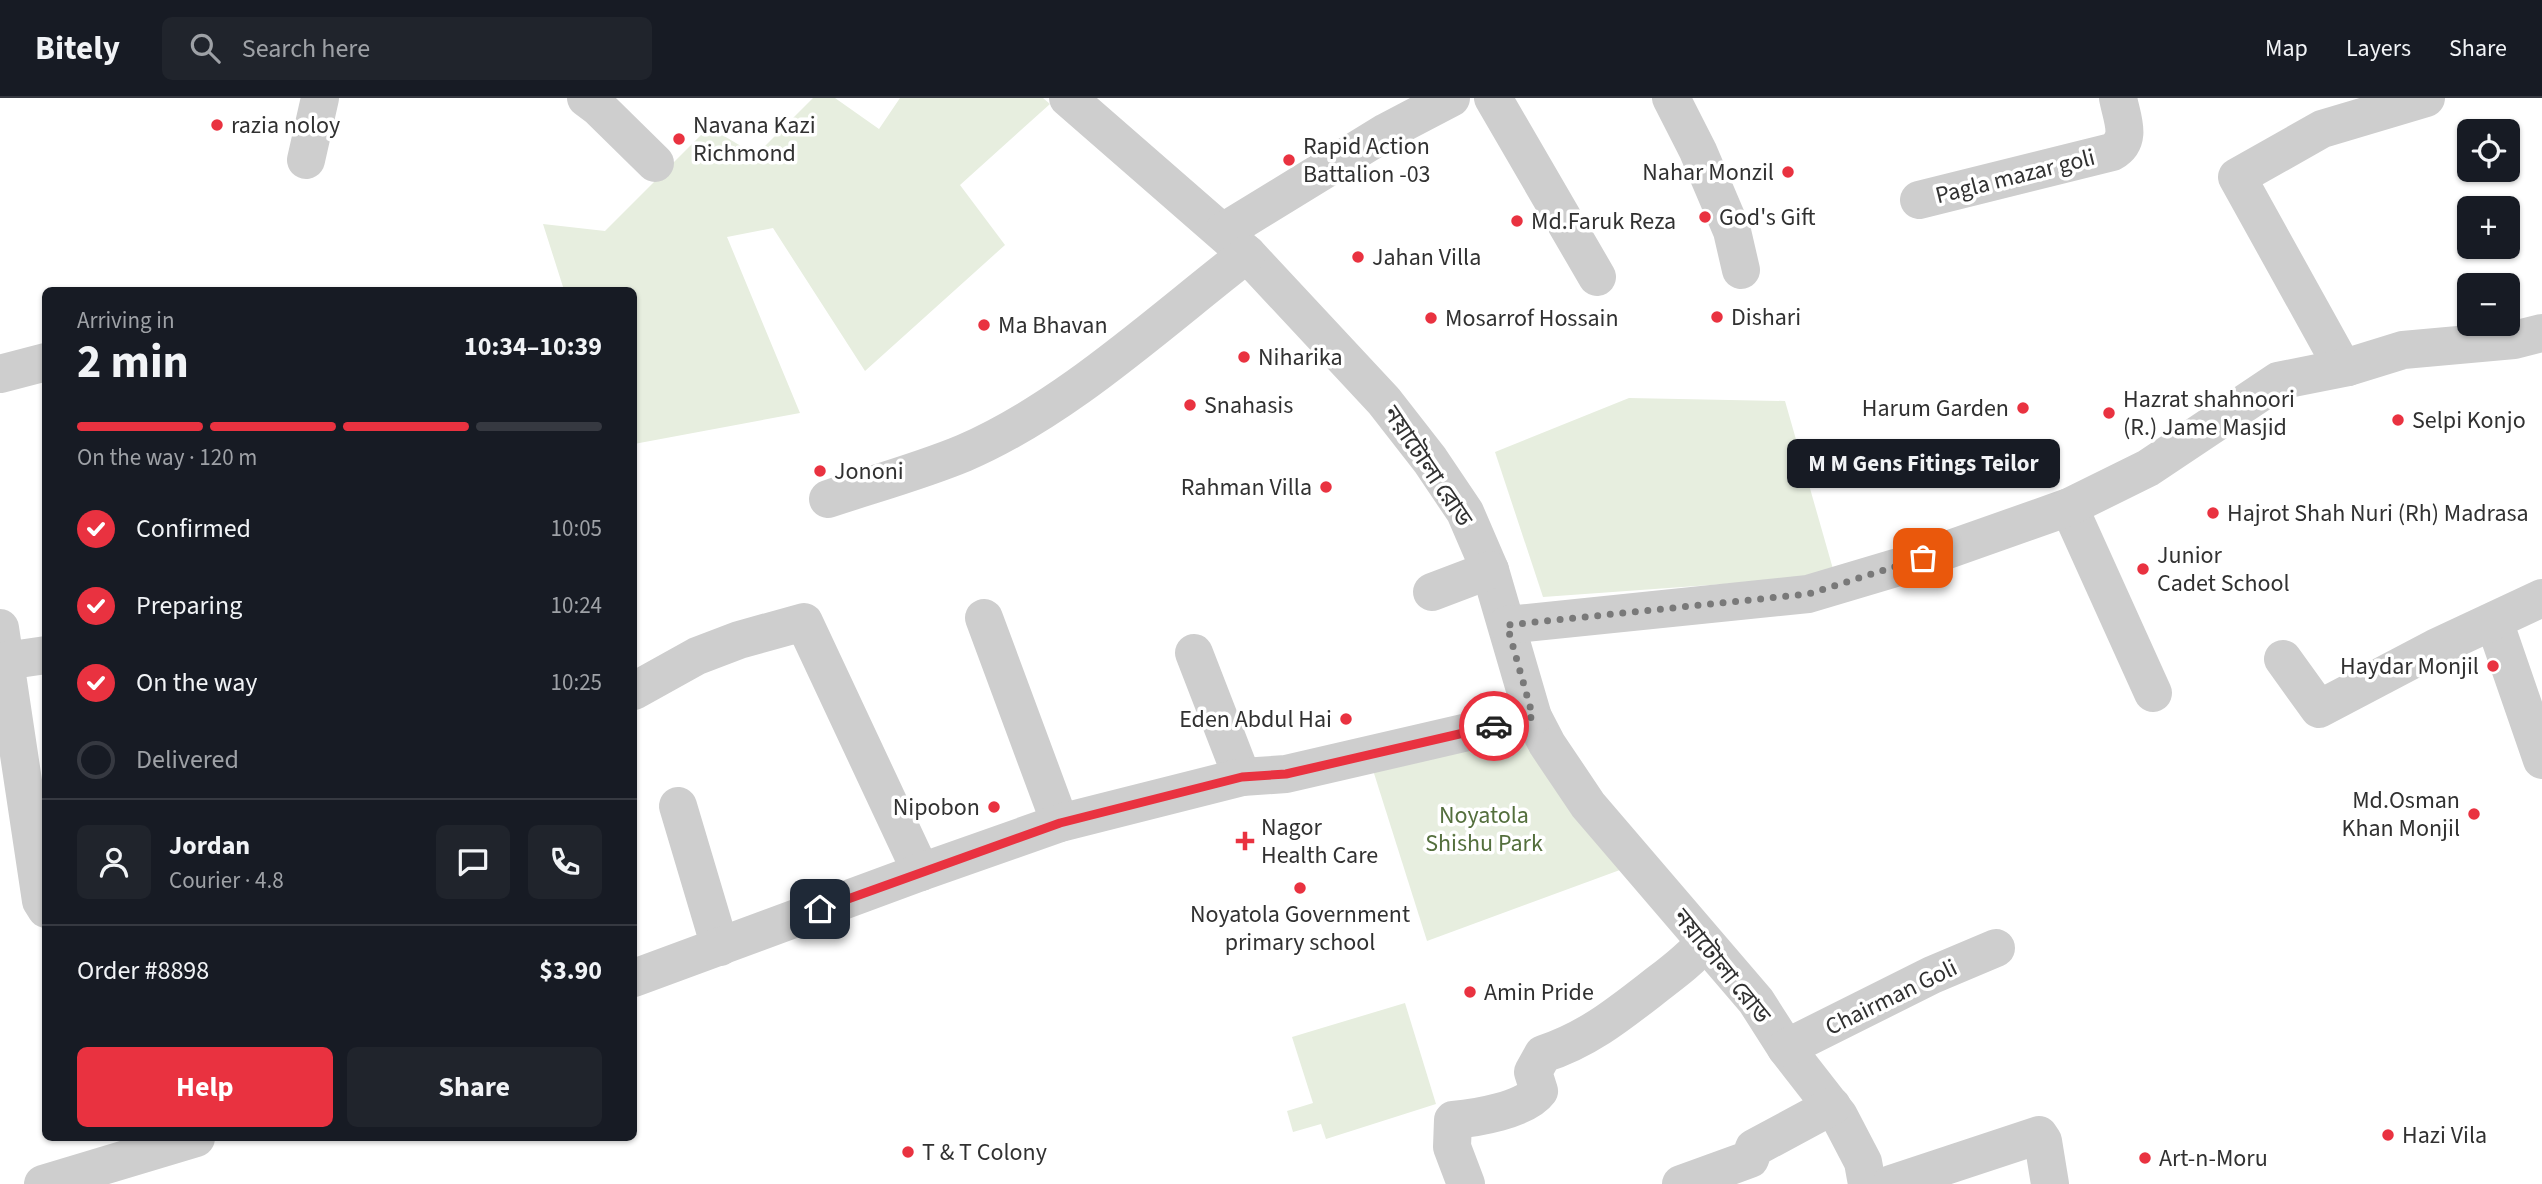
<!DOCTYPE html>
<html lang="en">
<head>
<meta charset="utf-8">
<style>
	:root { --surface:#171b24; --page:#20242c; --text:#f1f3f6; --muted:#9ea1a6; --line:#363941; --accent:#e93240 }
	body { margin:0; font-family:"Source Sans 3","Noto Sans Bengali",sans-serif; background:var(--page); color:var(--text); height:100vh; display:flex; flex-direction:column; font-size:26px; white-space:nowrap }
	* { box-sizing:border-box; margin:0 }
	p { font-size:23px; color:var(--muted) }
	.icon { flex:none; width:38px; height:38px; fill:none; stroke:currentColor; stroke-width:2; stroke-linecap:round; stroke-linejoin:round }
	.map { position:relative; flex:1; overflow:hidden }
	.side { position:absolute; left:42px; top:189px; width:595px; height:854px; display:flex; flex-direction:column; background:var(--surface); border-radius:10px; box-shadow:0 2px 5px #0004 }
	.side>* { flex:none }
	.fabs { position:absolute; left:2457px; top:21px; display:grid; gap:14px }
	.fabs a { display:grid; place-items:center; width:63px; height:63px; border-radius:10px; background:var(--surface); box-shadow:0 2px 5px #0004; font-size:35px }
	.pin { position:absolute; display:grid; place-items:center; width:60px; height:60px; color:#fff; margin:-30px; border-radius:14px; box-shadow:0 4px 10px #0006 }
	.courier { position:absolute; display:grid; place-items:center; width:70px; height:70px; margin:-35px; border:5px solid #e93240; border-radius:50%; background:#fff; color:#222; box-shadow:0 2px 9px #0007 }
	.bubble { position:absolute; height:49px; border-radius:10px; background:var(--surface); box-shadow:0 2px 5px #0004; font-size:23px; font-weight:700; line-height:49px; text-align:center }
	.head em { font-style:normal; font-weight:700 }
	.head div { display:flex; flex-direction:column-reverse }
	.head { display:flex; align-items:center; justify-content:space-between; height:119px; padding:0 35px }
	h1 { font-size:46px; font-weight:700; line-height:52px }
	.bar { display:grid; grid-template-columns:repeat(4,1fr); gap:10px 7px; align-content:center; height:84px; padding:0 35px }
	.bar i { height:9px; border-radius:5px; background:var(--line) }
	.bar .on { background:var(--accent) }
	.bar p { grid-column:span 4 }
	.line { display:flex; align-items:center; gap:18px; padding:0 35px; border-top:2px solid var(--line) }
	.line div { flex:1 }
	.round { display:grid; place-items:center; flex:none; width:74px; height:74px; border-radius:10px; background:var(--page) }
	ol { padding:0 35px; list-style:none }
	li { display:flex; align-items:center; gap:21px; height:77px }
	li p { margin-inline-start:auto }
	li .icon { padding:7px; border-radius:50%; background:var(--accent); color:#fff; stroke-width:4 }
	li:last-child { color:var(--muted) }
	li i { width:38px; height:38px; border:4px solid var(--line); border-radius:50% }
	.button { display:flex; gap:14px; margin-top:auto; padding:14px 35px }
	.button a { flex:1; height:80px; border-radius:10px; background:var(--accent); color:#fff; font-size:28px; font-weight:700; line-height:80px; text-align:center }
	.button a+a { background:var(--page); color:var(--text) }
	header { display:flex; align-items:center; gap:42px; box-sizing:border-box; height:98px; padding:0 35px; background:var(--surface); border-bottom:2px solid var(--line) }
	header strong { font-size:33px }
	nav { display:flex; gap:38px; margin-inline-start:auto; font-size:24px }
	.search { width:490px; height:63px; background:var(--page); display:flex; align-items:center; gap:18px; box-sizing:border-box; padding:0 24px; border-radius:10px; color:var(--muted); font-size:26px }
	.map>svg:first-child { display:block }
	.green { fill:#e7eedf }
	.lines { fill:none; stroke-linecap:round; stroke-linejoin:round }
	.minor { stroke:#cecece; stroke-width:38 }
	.done { stroke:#797979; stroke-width:7; stroke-dasharray:0 12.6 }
	.route { stroke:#e93240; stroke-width:9 }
	.poi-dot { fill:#e93240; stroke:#fff; stroke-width:2.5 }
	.labels { text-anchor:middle; stroke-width:7; stroke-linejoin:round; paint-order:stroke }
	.poi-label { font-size:24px; fill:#313131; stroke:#fff; text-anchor:start }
	.street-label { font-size:24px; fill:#313131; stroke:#fff }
	.park-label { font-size:24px; fill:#546f3d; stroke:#fff }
</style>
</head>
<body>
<header>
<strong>Bitely</strong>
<div class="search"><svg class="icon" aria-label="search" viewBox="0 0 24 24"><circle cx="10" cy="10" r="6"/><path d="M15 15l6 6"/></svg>Search here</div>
<nav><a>Map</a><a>Layers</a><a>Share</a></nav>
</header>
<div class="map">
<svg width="2542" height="1086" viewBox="0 0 2542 1086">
	<rect width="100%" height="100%" fill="#fff"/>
	<g class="green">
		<path d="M813 0H835L879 31 900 0H1043L1050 6 960 87 1005 147 865 273 773 130 727 139 800 315 634 346V192H564L543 126 605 133 709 29 756 57Z"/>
		<path d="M1629 300 1785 303 1835 478 1543 499 1495 354Z"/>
		<path d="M1556 625 1639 765 1427 843 1372 669Z"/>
		<path d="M1405 905 1436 1006 1326 1041 1321 1026 1293 1034 1287 1013 1313 1005 1292 939Z"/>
	</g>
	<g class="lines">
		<g class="minor">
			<path d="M586 0 598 9 655 65"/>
			<path d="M1068 0 1247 156 1384 303 1430 362 1465 414 1490 472 1533 619 1547 646 1588 707 1756 903 1786 950 1839 1018 1863 1064 1867 1086"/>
			<path d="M1493 0 1597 179"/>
			<path d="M1671 0 1698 53 1732 133 1741 172"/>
			<path d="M306 62 320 0"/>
			<path d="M1919 102 2112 54C2133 42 2122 21 2118 0"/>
			<path d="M1223 134 1386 34 1451 0"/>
			<path d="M2348 269 2339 263 2237 79 2322 31 2426 0"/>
			<path d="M0 276 46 264"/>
			<path d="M828 401C873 386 921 373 964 355 1066 311 1159 224 1247 156"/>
			<path d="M2069 409 2153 595"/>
			<path d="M1432 494 1490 472"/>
			<path d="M984 520 1060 725"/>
			<path d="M2494 523 2542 662"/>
			<path d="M1507 527 1808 496 1902 468 2069 409 2148 370 2278 283 2348 269 2403 252 2514 242 2542 235"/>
			<path d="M0 530 41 803 46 811"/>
			<path d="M1194 555 1242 679"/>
			<path d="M2283 561 2319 611 2435 550 2542 500"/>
			<path d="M5 563 46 557"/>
			<path d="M634 593 697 558 739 542 804 524 921 774"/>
			<path d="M678 708 720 849"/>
			<path d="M634 880 921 774 1060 725 1242 679 1286 676 1533 619"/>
			<path d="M1786 950 1932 877 1996 850"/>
			<path d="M43 1086 196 1040"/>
			<path d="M1466 1086 1452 1049 1453 1022C1476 1020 1525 1012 1539 993L1533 974 1543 956C1587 942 1619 916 1655 888 1672 875 1690 862 1704 845"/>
			<path d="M1681 1086 1750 1061 1754 1050 1832 1008"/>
			<path d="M1891 1086 2039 1037 2043 1043 2050 1086"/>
		</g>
	</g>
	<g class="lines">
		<path class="done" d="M1494 628 1533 619 1507 527 1808 496 1923 460"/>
		<path class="route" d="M820 811 1060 725 1242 679 1286 676 1494 628"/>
	</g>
	<g class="poi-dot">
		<circle cx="217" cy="27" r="7"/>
		<circle cx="679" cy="41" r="7"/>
		<circle cx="1289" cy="62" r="7"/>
		<circle cx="1788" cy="74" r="7"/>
		<circle cx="1705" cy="119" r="7"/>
		<circle cx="1517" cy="123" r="7"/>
		<circle cx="1358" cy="159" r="7"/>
		<circle cx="1717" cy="219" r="7"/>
		<circle cx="1431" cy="220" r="7"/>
		<circle cx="984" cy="227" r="7"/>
		<circle cx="1244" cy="259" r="7"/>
		<circle cx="1190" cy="307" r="7"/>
		<circle cx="2023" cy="310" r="7"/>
		<circle cx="2109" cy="315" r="7"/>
		<circle cx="2398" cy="322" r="7"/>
		<circle cx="820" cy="373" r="7"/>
		<circle cx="1326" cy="389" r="7"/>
		<circle cx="2213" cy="415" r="7"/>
		<circle cx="2143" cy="471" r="7"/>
		<circle cx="2493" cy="568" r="7"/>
		<circle cx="1346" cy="621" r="7"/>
		<circle cx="994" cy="709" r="7"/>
		<circle cx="2474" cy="716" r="7"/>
		<path d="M1241.5 732.5h7v7h7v7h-7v7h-7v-7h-7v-7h7z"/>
		<circle cx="1300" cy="790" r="7"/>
		<circle cx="1470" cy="894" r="7"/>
		<circle cx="2388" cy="1037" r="7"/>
		<circle cx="908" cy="1054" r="7"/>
		<circle cx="2145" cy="1060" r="7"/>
	</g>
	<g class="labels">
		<g class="poi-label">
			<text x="231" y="35">razia noloy</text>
			<text x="693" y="35">Navana Kazi<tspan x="693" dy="28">Richmond</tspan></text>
			<text x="1303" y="56">Rapid Action<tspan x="1303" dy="28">Battalion -03</tspan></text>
			<text x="1774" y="82" text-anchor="end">Nahar Monzil</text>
			<text x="1719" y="127">God's Gift</text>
			<text x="1531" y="131">Md.Faruk Reza</text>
			<text x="1372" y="167">Jahan Villa</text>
			<text x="1731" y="227">Dishari</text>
			<text x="1445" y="228">Mosarrof Hossain</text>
			<text x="998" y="235">Ma Bhavan</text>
			<text x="1258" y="267">Niharika</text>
			<text x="2123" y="309">Hazrat shahnoori<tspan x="2123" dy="28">(R.) Jame Masjid</tspan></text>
			<text x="1204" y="315">Snahasis</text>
			<text x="2009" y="318" text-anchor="end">Harum Garden</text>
			<text x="2412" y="330">Selpi Konjo</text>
			<text x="834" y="381">Jononi</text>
			<text x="1312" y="397" text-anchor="end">Rahman Villa</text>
			<text x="2227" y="423">Hajrot Shah Nuri (Rh) Madrasa</text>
			<text x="2157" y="465">Junior<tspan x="2157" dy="28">Cadet School</tspan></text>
			<text x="2479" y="576" text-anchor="end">Haydar Monjil</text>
			<text x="1332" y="629" text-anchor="end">Eden Abdul Hai</text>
			<text x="2460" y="710" text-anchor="end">Md.Osman<tspan x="2460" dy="28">Khan Monjil</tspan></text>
			<text x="980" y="717" text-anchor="end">Nipobon</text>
			<text x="1261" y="737">Nagor<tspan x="1261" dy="28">Health Care</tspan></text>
			<text x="1300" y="824" text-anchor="middle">Noyatola Government<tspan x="1300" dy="28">primary school</tspan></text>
			<text x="1484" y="902">Amin Pride</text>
			<text x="2402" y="1045">Hazi Vila</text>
			<text x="922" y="1062">T &amp; T Colony</text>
			<text x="2159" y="1068">Art-n-Moru</text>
		</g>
		<g class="street-label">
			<text transform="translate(2015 78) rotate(-14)" y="8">Pagla mazar goli</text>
			<text transform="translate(1428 368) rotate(56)" y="8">নয়াটোলা রোড</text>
			<text transform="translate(1722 868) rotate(51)" y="8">নয়াটোলা রোড</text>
			<text transform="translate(1891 899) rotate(-26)" y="8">Chairman Goli</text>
		</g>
		<g class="park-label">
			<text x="1484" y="725">Noyatola<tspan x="1484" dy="28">Shishu Park</tspan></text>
		</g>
	</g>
</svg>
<div class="fabs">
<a><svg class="icon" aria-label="locate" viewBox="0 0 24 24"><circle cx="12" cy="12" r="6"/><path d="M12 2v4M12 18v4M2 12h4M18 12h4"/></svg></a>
<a>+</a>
<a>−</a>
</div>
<div class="pin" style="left:1923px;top:460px;background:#ea580c"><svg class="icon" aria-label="bag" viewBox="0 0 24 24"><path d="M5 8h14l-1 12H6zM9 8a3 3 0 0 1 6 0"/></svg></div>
<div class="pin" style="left:820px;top:811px;background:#1f2937"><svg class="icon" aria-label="home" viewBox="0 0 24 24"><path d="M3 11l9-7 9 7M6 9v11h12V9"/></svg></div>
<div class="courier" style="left:1494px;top:628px"><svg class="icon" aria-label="car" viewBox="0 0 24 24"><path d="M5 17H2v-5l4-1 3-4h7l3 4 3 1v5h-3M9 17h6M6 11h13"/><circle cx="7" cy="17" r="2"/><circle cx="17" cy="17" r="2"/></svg></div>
<div class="bubble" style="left:1787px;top:341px;width:273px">M M Gens Fitings Teilor</div>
<section class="side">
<div class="head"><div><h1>2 min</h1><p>Arriving in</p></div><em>10:34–10:39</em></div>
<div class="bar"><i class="on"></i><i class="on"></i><i class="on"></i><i></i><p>On the way · 120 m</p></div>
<ol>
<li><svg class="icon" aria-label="check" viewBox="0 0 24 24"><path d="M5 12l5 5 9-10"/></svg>Confirmed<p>10:05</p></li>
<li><svg class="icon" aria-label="check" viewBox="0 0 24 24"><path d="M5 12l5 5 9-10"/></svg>Preparing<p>10:24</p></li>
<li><svg class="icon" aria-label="check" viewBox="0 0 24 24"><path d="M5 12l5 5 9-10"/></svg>On the way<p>10:25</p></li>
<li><i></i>Delivered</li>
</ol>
<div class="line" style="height:126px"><a class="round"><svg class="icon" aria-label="person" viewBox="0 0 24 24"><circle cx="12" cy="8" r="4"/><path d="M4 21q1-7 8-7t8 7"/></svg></a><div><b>Jordan</b><p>Courier · 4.8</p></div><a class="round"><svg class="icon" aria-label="chat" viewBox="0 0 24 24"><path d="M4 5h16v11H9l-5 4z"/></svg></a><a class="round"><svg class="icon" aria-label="phone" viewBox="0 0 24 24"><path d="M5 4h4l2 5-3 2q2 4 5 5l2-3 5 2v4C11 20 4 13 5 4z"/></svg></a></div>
<div class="line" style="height:91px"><div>Order #8898</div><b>$3.90</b></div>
<div class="button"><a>Help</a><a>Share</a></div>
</section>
</div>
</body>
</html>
